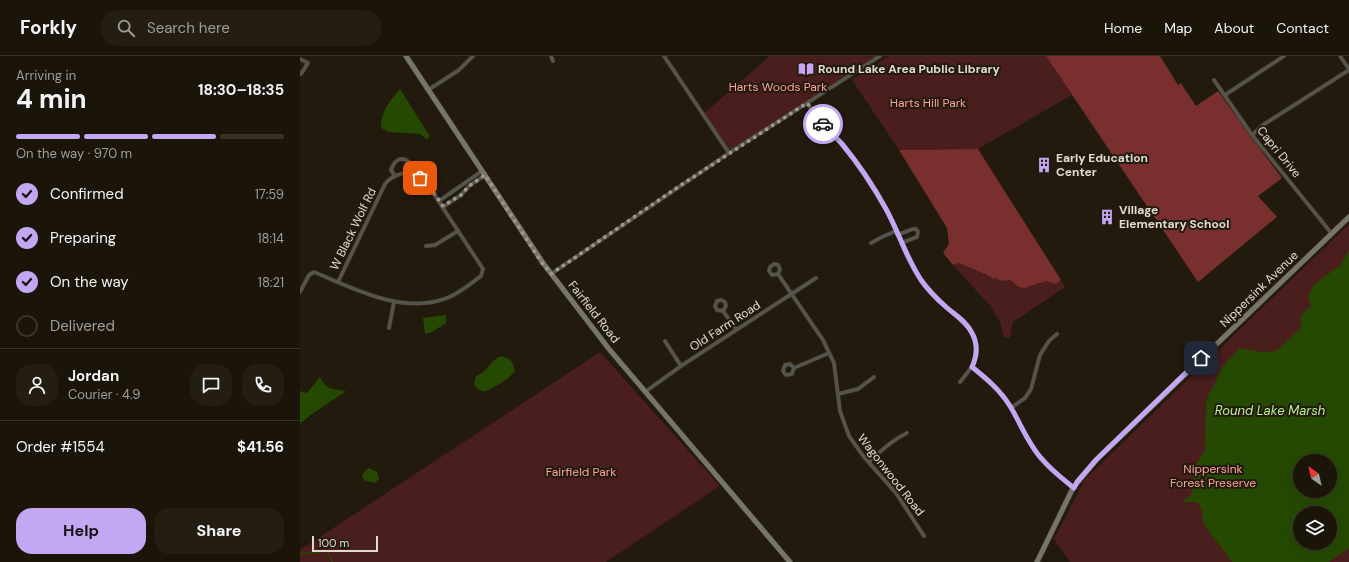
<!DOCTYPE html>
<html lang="en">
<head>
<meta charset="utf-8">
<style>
	:root { --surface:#1a1409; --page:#231d12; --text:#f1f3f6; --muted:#9f9e9c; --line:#38332a; --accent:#c3a7f2 }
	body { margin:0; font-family:"DM Sans",sans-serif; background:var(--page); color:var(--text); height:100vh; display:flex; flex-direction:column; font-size:15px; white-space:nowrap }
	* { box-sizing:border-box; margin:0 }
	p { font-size:13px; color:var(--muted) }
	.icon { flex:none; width:22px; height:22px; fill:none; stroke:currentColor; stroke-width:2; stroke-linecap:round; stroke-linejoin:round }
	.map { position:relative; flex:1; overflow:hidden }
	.side { display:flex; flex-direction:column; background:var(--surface); width:300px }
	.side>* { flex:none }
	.needle { width:26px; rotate:326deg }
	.controls { position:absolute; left:993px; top:398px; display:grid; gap:8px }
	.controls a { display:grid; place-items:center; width:44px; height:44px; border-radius:50%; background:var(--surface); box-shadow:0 4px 16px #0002,0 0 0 1px var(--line); font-size:20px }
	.scale { position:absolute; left:12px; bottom:10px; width:66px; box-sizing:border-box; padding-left:4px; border:2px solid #e0dad1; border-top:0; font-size:11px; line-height:14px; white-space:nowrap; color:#e0dad1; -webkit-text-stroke:3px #221a0c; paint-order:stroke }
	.pin { position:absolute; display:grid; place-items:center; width:34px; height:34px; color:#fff; margin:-17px; border-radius:8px; box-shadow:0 2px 6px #0006 }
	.courier { position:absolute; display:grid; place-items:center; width:40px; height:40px; margin:-20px; border:3px solid #c3a7f2; border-radius:50%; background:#fff; color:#222; box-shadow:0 1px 5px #0007 }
	.summary em { font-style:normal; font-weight:700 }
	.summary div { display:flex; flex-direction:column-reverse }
	.summary { display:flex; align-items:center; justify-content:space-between; height:68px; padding:0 16px }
	h1 { font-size:26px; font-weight:700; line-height:30px }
	.bar { display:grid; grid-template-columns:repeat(4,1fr); gap:6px 4px; align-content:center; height:48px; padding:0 16px }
	.bar i { height:5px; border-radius:3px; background:var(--line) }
	.bar .selected { background:var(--accent) }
	.bar p { grid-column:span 4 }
	.line { display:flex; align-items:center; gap:10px; padding:0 16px; border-top:1px solid var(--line) }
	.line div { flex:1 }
	.round { display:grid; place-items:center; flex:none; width:42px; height:42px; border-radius:16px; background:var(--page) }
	ol { padding:0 16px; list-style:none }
	li { display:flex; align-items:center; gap:12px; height:44px }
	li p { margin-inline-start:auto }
	li .icon { padding:4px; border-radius:50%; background:var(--accent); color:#111; stroke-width:4 }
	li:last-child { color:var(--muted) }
	li i { width:22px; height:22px; border:2px solid var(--line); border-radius:50% }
	.button { display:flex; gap:8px; margin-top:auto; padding:8px 16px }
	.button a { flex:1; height:46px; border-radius:16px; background:var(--accent); color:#111; font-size:16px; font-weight:700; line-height:46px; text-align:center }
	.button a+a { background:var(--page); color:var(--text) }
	header { display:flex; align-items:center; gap:24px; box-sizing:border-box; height:56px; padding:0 20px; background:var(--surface); border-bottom:1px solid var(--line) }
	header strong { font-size:19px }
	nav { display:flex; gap:22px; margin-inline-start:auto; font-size:14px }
	.search { width:280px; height:36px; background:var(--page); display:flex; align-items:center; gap:10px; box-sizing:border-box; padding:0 14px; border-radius:16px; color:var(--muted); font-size:15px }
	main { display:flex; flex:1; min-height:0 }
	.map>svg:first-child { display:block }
	.green { fill:#491e1d; fill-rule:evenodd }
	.forest { fill:#792f2e }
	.water { fill:#254900; fill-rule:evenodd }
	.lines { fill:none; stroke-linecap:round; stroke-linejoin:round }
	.stream { stroke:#254900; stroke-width:1.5 }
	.street-casing { stroke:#3d3528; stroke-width:4.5 }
	.secondary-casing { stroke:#3d3528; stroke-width:6 }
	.street { stroke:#54544d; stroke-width:3.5 }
	.secondary { stroke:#757569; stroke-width:5 }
	.done { stroke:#9e978c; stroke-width:4; stroke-dasharray:0 7.2 }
	.route { stroke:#c3a7f2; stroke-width:5 }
	.labels { text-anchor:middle; stroke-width:4; stroke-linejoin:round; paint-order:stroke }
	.poi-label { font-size:12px; font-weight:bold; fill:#e0dad1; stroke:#221a0c; text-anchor:start }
	.park-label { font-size:12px; fill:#fca29d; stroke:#221a0c }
	.street-label { font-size:12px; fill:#e0dad1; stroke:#221a0c }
	.water-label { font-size:13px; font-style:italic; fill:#b8f092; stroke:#221a0c }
</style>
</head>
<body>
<header>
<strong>Forkly</strong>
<div class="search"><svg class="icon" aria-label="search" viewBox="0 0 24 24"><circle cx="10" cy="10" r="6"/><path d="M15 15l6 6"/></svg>Search here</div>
<nav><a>Home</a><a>Map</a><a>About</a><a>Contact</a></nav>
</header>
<main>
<section class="side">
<div class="summary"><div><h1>4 min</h1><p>Arriving in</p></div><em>18:30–18:35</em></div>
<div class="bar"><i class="selected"></i><i class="selected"></i><i class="selected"></i><i></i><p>On the way · 970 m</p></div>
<ol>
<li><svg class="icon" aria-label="check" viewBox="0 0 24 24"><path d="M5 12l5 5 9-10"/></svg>Confirmed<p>17:59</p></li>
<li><svg class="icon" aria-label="check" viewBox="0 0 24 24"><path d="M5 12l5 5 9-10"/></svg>Preparing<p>18:14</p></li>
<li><svg class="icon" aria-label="check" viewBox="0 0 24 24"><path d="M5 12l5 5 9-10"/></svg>On the way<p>18:21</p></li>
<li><i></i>Delivered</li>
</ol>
<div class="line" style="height:72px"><a class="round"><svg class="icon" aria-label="person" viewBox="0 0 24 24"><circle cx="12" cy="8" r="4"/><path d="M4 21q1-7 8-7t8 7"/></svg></a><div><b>Jordan</b><p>Courier · 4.9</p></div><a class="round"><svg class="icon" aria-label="chat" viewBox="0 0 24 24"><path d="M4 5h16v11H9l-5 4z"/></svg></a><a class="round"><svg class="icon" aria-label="phone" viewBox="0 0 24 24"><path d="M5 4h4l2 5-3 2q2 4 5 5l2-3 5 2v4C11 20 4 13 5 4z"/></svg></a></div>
<div class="line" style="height:52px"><div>Order #1554</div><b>$41.56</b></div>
<div class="button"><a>Help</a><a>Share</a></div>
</section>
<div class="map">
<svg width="1049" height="506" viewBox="0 0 1049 506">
	<rect width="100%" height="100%" fill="#221a0c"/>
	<g class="green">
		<path d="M470 0H579L429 97 403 58Z"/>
		<path d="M589 0H746L772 39 678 93 599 94 552 24Z"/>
		<path d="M1049 168V506H770L754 483 785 423ZM1000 405H1030V435H1000ZM1000 457H1030V487H1000Z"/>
		<path d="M659 207C670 212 682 216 691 222H695L702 225 710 224 719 231 725 232 746 225 756 228 761 224 765 231 713 266 710 282 704 281 700 266 691 251 653 209Z"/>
		<path d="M300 296 420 430 306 506H0V494Z"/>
	</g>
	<g class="forest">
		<path d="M746 0H860L878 29 881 27 882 29 896 50 918 35 946 74 982 122 958 140 977 161 898 226Z"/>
		<path d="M678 93 761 224 756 228 746 225 725 232 719 231 710 224 702 225 695 222H692C682 216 670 212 659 207L653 209 643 197 649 188 647 172 599 94Z"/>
	</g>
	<g class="water">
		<path d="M100 33 129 79V82L126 83 120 78 89 76 81 72C80 57 90 44 100 33Z"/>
		<path d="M1049 194V492L1029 506H932L904 469 901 452 897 446H882L890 440 892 436 894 411 905 395 906 347 909 337 914 330 921 312 940 292 961 296 976 295 1001 272V259L1011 250 1008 240 1014 228 1041 209ZM1000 405H1030V435H1000ZM1000 457H1030V487H1000Z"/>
		<path d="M146 259V267L132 276 125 278 123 262Z"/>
		<path d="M201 300C211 303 213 305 215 315 207 324 203 326 194 331 185 336 181 338 174 328L176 320C190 315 187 306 201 300Z"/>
		<path d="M20 321C26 334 33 333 46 335L9 360 0 368V335L7 337Z"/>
		<path d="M69 412 77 416 79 423 75 427 65 425 62 421 64 416Z"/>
	</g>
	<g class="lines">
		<path class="stream" d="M0 497H12L27 495 32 506"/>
		<defs>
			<g id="street">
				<path d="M251 0 253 5"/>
				<path d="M364 0 429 97"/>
				<path d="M1040 0 1049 13"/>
				<path d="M0 3 8 7 1 18 0 17"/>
				<path d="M914 24 952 79 1032 178"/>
				<path d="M128 34 159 14 173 0"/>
				<path d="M925 39 984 0"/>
				<path d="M507 47C514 56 520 65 528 73 532 78 538 83 543 88 558 108 572 130 585 151 599 176 605 205 624 227 631 236 638 244 647 251 658 262 671 270 675 286 680 303 670 314 660 326"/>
				<path d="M952 79 963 69 1049 14"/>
				<path d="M95 120 91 114C97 96 112 102 114 118"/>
				<path d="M139 145 182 115"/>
				<path d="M143 151 161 139 169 130 185 119"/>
				<path d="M597 179 613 173H616L618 176 617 181 601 187"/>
				<path d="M571 187 582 181 596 175"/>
				<path d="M126 190 135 189 158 175"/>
				<path d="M251 218 429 97 580 0"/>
				<path d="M478 218 472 219 469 215 470 211 474 208 478 209 480 213 478 218 523 284 534 307 540 355 549 380 564 401 596 437 624 480"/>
				<path d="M0 236 9 219 14 216C55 233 103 259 147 242 160 237 170 228 181 220L183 213 126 126C123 124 119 120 115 119 105 114 91 120 85 128L38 226"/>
				<path d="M423 255 417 254 415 250 417 245 421 244 425 246 426 250 423 255 436 273"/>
				<path d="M89 272 94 246"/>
				<path d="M365 285 381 310"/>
				<path d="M672 311C687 323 700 334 710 350 721 368 728 388 741 403 750 414 763 423 773 432"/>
				<path d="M494 312 492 318 486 319 483 315 485 309 490 308 494 312 529 297"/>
				<path d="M345 336 381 310 516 222"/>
				<path d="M538 338 558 333 574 321"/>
				<path d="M711 352 725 342 731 333 740 299 749 285 757 278"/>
				<path d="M569 406C581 395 592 384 607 377"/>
			</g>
			<g id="secondary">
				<path d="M106 0 243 207 309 293 490 506"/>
				<path d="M737 506 773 432 796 404 1049 161"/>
			</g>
		</defs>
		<use href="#street" class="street-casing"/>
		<use href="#secondary" class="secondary-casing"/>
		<use href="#street" class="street"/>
		<use href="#secondary" class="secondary"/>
	</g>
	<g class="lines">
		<path class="done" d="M120 122 126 126 143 150 161 139 169 130 185 119 242 207 251 218 375 133 507 47 523 68"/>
		<path class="route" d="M523 68C529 75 536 81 542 88 557 106 575 133 586 153 599 177 606 201 621 224 628 234 637 243 646 251 655 259 666 265 672 277 678 288 677 300 672 311 687 323 700 334 710 350 721 368 728 388 742 403 751 414 763 423 774 432L777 426 796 404 901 302"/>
	</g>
	<defs>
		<symbol id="library-bare" viewBox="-9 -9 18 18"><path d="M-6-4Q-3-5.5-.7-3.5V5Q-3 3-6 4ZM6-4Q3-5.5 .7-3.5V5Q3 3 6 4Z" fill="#c3a7f2" stroke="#221a0c" stroke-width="2.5" paint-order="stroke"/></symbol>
		<symbol id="building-bare" viewBox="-9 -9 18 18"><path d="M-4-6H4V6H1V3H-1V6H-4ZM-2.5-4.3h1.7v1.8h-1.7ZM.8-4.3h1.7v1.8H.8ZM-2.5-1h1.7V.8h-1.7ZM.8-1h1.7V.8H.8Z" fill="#c3a7f2" stroke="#221a0c" stroke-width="2.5" paint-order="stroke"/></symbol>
	</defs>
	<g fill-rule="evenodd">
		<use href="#library-bare" x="495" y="2" width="22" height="22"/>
		<use href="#building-bare" x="733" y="98" width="22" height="22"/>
		<use href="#building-bare" x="796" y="150" width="22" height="22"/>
	</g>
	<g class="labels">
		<g class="poi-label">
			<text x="518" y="17">Round Lake Area Public Library</text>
			<text x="756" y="106">Early Education<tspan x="756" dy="14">Center</tspan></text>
			<text x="819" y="158">Village<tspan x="819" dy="14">Elementary School</tspan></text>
		</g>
		<g class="park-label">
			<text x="478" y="35">Harts Woods Park</text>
			<text x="628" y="51">Harts Hill Park</text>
			<text x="913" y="417">Nippersink<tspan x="913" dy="14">Forest Preserve</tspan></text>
			<text x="281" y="420">Fairfield Park</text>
		</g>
		<g class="street-label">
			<text transform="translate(979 96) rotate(51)" y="4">Capri Drive</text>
			<text transform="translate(53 173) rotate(-64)" y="4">W Black Wolf Rd</text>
			<text transform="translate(959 233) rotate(-44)" y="4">Nippersink Avenue</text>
			<text transform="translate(294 256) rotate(52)" y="4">Fairfield Road</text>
			<text transform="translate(425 270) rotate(-33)" y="4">Old Farm Road</text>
			<text transform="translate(591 419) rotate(52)" y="4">Wagonwood Road</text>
		</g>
		<g class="water-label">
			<text x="970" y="359">Round Lake Marsh</text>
		</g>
	</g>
</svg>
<div class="controls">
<a><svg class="needle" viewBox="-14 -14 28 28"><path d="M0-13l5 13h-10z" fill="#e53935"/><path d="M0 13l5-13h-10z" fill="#9f9e9c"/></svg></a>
<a><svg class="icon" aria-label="layers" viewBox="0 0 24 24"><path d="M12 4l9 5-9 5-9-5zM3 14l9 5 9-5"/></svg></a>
</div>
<div class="scale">100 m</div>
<div class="pin" style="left:120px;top:122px;background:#ea580c"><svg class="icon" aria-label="bag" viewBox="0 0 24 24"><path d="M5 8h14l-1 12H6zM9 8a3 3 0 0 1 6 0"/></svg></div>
<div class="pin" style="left:901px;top:302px;background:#1f2937"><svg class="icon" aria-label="home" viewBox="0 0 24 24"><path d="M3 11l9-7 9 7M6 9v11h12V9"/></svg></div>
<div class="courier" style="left:523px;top:68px"><svg class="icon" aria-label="car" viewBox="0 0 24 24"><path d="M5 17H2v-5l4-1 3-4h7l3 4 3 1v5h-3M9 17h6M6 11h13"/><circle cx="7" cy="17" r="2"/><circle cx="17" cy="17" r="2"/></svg></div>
</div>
</main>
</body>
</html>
